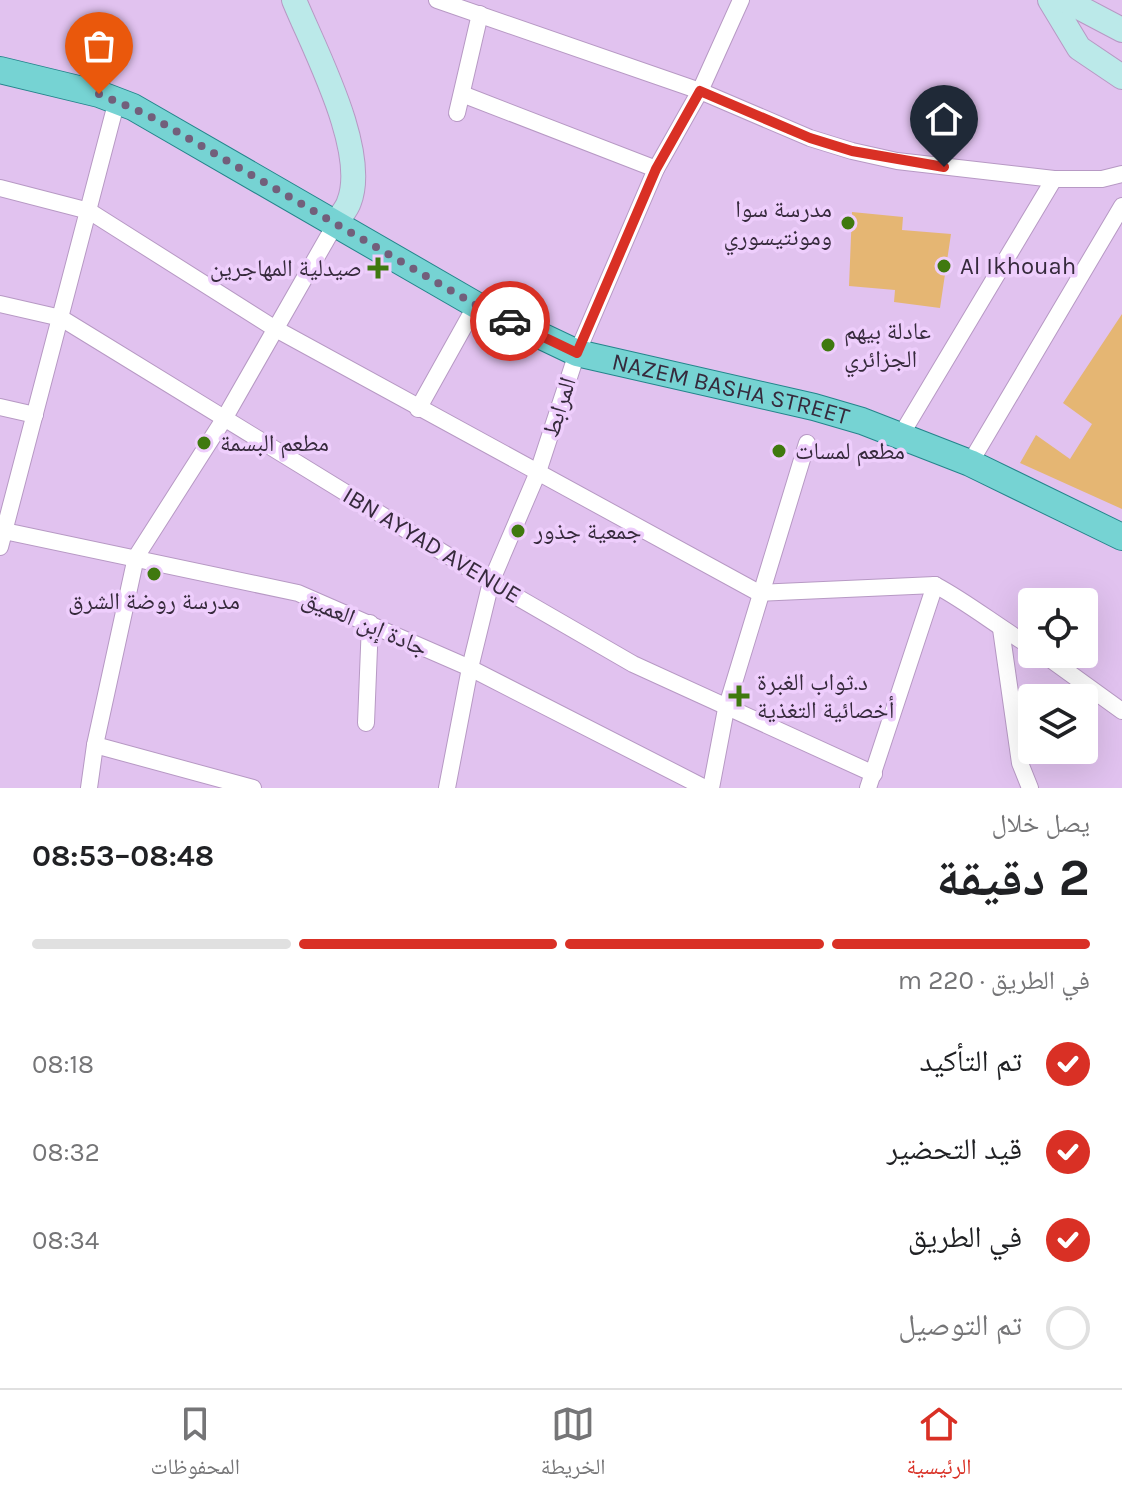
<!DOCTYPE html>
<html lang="ar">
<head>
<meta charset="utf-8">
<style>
	:root { --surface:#fff; --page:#f2f2f2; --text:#202124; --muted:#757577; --line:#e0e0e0; --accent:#d93025 }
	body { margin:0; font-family:Karla,"Noto Naskh Arabic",sans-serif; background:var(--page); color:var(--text); direction:rtl; height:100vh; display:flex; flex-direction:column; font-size:30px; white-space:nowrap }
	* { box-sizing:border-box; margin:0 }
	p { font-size:26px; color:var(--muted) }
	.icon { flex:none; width:44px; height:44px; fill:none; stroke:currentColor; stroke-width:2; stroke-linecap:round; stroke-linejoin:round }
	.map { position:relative; height:788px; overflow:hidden; direction:ltr }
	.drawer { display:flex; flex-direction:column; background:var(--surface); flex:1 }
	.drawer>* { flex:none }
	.tools { position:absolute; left:1018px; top:588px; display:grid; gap:16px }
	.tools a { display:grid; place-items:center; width:80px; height:80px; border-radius:8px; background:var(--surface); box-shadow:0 8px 32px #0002; font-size:40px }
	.pin { position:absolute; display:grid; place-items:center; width:68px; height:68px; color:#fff; margin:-82px -34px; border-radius:50% 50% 50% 0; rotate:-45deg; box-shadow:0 0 8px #0007 }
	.pin .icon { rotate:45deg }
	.courier { position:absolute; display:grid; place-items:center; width:80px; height:80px; margin:-40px; border:6px solid #d93025; border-radius:50%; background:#fff; color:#222; box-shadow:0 2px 10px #0007 }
	.overview em { font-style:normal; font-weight:700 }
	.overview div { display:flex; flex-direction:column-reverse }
	.overview { display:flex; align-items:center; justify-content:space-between; height:136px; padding:0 32px }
	h1 { font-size:52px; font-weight:700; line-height:60px }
	.bar { display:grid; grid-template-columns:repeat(4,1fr); gap:12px 8px; align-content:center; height:96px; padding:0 32px }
	.bar i { height:10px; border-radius:6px; background:var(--line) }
	.bar .on { background:var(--accent) }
	.bar p { grid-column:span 4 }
	ol { padding:0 32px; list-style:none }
	li { display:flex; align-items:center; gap:24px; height:88px }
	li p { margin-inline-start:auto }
	li .icon { padding:8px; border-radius:50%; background:var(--accent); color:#fff; stroke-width:4 }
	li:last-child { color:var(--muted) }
	li i { width:44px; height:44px; border:4px solid var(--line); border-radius:50% }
	.menu { display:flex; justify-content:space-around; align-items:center; height:112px; border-top:2px solid var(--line); background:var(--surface); font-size:22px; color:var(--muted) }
	.menu a { display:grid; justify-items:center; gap:4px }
	.menu .on { color:var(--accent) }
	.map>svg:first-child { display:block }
	.green { fill:#e5b673 }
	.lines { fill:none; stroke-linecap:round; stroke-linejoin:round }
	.street-casing { stroke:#b799c4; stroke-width:18 }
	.secondary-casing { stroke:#b799c4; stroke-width:26 }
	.primary-casing { stroke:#24848b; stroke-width:28 }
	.street { stroke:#fff; stroke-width:16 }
	.secondary { stroke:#bbe9e9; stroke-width:24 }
	.primary { stroke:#76d3d3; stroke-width:26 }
	.done { stroke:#725f7b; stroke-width:8; stroke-dasharray:0 14.4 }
	.route { stroke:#d93025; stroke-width:10 }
	.poi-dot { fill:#3f790f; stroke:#eecefc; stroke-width:3 }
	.labels { text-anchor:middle; stroke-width:7; stroke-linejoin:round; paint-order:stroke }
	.poi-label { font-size:24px; fill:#362a3c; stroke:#eecefc; text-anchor:start }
	.street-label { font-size:24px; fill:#362a3c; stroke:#eecefc }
</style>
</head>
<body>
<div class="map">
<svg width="1122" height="788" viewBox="0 0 1122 788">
	<rect width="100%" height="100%" fill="#e1c2ef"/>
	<g class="green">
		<path d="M852 212 903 217 902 230 951 234 940 308 894 302 895 290 849 286Z"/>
		<path d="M1122 314V509L1020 463 1036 435 1070 459 1092 424 1063 403Z"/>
	</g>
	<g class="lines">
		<defs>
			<g id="street">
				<path d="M437 0 700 91 810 138 852 151 897 161 1054 179H1102L1122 174"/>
				<path d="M462 94 656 169"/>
				<path d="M457 113 480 14"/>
				<path d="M0 188 89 211 274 328 759 593 935 585"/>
				<path d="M0 304 61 318 491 582 633 664 874 774"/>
				<path d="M0 407 35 415"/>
				<path d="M418 409 476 305"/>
				<path d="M901 435 1054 179"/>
				<path d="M970 463 1122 206"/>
				<path d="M0 530 298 593 470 668 705 788"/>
				<path d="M0 547 117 100"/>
				<path d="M935 585C969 603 999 628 1032 647"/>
				<path d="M1001 629 1020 763 1030 788"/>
				<path d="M1043 654 1122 711"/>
				<path d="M366 723 370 623"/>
				<path d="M95 745 253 788"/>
				<path d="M89 788 95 745 136 557 224 419 336 223"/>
				<path d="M447 788 470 668 491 582 538 472 577 353 656 169 700 91 741 0"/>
				<path d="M711 788 726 709 807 443"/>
				<path d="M868 788 935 585"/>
			</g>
			<g id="secondary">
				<path d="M294 0C314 49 369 151 349 202 347 209 340 216 336 223"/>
				<path d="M1050 0 1079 48 1122 77"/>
				<path d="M1065 0 1122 30"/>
			</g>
			<g id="primary">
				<path id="s1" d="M0 70 99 94 133 107 476 305 577 353 814 407 862 421 970 463 1122 537"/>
			</g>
		</defs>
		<use href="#street" class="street-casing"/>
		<use href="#secondary" class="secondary-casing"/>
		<use href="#primary" class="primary-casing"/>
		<use href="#street" class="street"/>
		<use href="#secondary" class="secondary"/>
		<use href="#primary" class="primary"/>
	</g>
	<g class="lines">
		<path class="done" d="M99 94 148 115 476 305 510 321"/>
		<path class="route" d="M510 321 577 353 656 169 700 91 810 138 852 151 944 167"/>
	</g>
	<g class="poi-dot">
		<circle cx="848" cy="223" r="8"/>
		<circle cx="944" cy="266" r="8"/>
		<path d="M374 256h8v8h8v8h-8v8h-8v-8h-8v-8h8z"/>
		<circle cx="828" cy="345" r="8"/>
		<circle cx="204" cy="443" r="8"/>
		<circle cx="779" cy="451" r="8"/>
		<circle cx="518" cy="531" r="8"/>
		<circle cx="154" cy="574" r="8"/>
		<path d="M735 684h8v8h8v8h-8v8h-8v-8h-8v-8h8z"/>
	</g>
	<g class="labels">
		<g class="poi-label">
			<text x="832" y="217" text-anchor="end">مدرسة سوا<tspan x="832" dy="28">ومونتيسوري</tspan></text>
			<text x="960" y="274">Al Ikhouah</text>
			<text x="362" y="276" text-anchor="end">صيدلية المهاجرين</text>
			<text x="844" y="339">عادلة بيهم<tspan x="844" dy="28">الجزائري</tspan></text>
			<text x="220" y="451">مطعم البسمة</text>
			<text x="795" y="459">مطعم لمسات</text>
			<text x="534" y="539">جمعية جذور</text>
			<text x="154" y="609" text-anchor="middle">مدرسة روضة الشرق</text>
			<text x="757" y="690">د.ثواب الغبرة<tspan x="757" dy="28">أخصائية التغذية</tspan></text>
		</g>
		<g class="street-label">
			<text dy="8" stroke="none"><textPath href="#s1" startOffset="804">NAZEM BASHA STREET</textPath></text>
			<text transform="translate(559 407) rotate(-72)" y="8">المرابط</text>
			<text transform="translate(432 545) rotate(31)" y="8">IBN AYYAD AVENUE</text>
			<text transform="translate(365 623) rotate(23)" y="8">جادة إبن العميق</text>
		</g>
	</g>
</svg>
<div class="tools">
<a><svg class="icon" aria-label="locate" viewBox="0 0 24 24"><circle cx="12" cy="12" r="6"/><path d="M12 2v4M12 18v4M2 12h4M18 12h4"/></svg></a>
<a><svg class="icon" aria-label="layers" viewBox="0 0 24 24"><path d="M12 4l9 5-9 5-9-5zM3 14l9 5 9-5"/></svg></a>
</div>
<div class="pin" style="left:99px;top:94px;background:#ea580c"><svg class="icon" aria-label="bag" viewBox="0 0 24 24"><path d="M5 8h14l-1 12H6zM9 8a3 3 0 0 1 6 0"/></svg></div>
<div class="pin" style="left:944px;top:167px;background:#1f2937"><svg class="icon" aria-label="home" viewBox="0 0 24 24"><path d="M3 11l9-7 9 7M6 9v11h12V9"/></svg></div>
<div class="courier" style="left:510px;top:321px"><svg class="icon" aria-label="car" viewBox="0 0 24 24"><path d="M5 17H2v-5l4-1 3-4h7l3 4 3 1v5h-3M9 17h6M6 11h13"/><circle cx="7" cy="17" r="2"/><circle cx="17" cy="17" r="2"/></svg></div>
</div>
<section class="drawer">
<div class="overview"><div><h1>2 دقيقة</h1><p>يصل خلال</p></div><em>08:48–08:53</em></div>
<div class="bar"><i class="on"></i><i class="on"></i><i class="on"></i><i></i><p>في الطريق · 220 m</p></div>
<ol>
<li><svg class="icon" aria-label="check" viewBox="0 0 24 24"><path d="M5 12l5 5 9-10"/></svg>تم التأكيد<p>08:18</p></li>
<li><svg class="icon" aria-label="check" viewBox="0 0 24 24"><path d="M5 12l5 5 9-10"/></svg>قيد التحضير<p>08:32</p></li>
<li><svg class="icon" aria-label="check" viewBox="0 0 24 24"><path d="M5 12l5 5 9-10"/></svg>في الطريق<p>08:34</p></li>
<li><i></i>تم التوصيل</li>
</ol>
</section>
<nav class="menu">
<a class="on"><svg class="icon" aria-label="home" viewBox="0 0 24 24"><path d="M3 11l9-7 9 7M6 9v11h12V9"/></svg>الرئيسية</a>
<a><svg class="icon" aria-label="map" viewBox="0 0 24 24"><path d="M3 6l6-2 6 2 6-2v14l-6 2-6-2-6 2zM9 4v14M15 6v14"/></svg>الخريطة</a>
<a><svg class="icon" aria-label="saved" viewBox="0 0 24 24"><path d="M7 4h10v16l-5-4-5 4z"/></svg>المحفوظات</a>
</nav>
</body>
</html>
